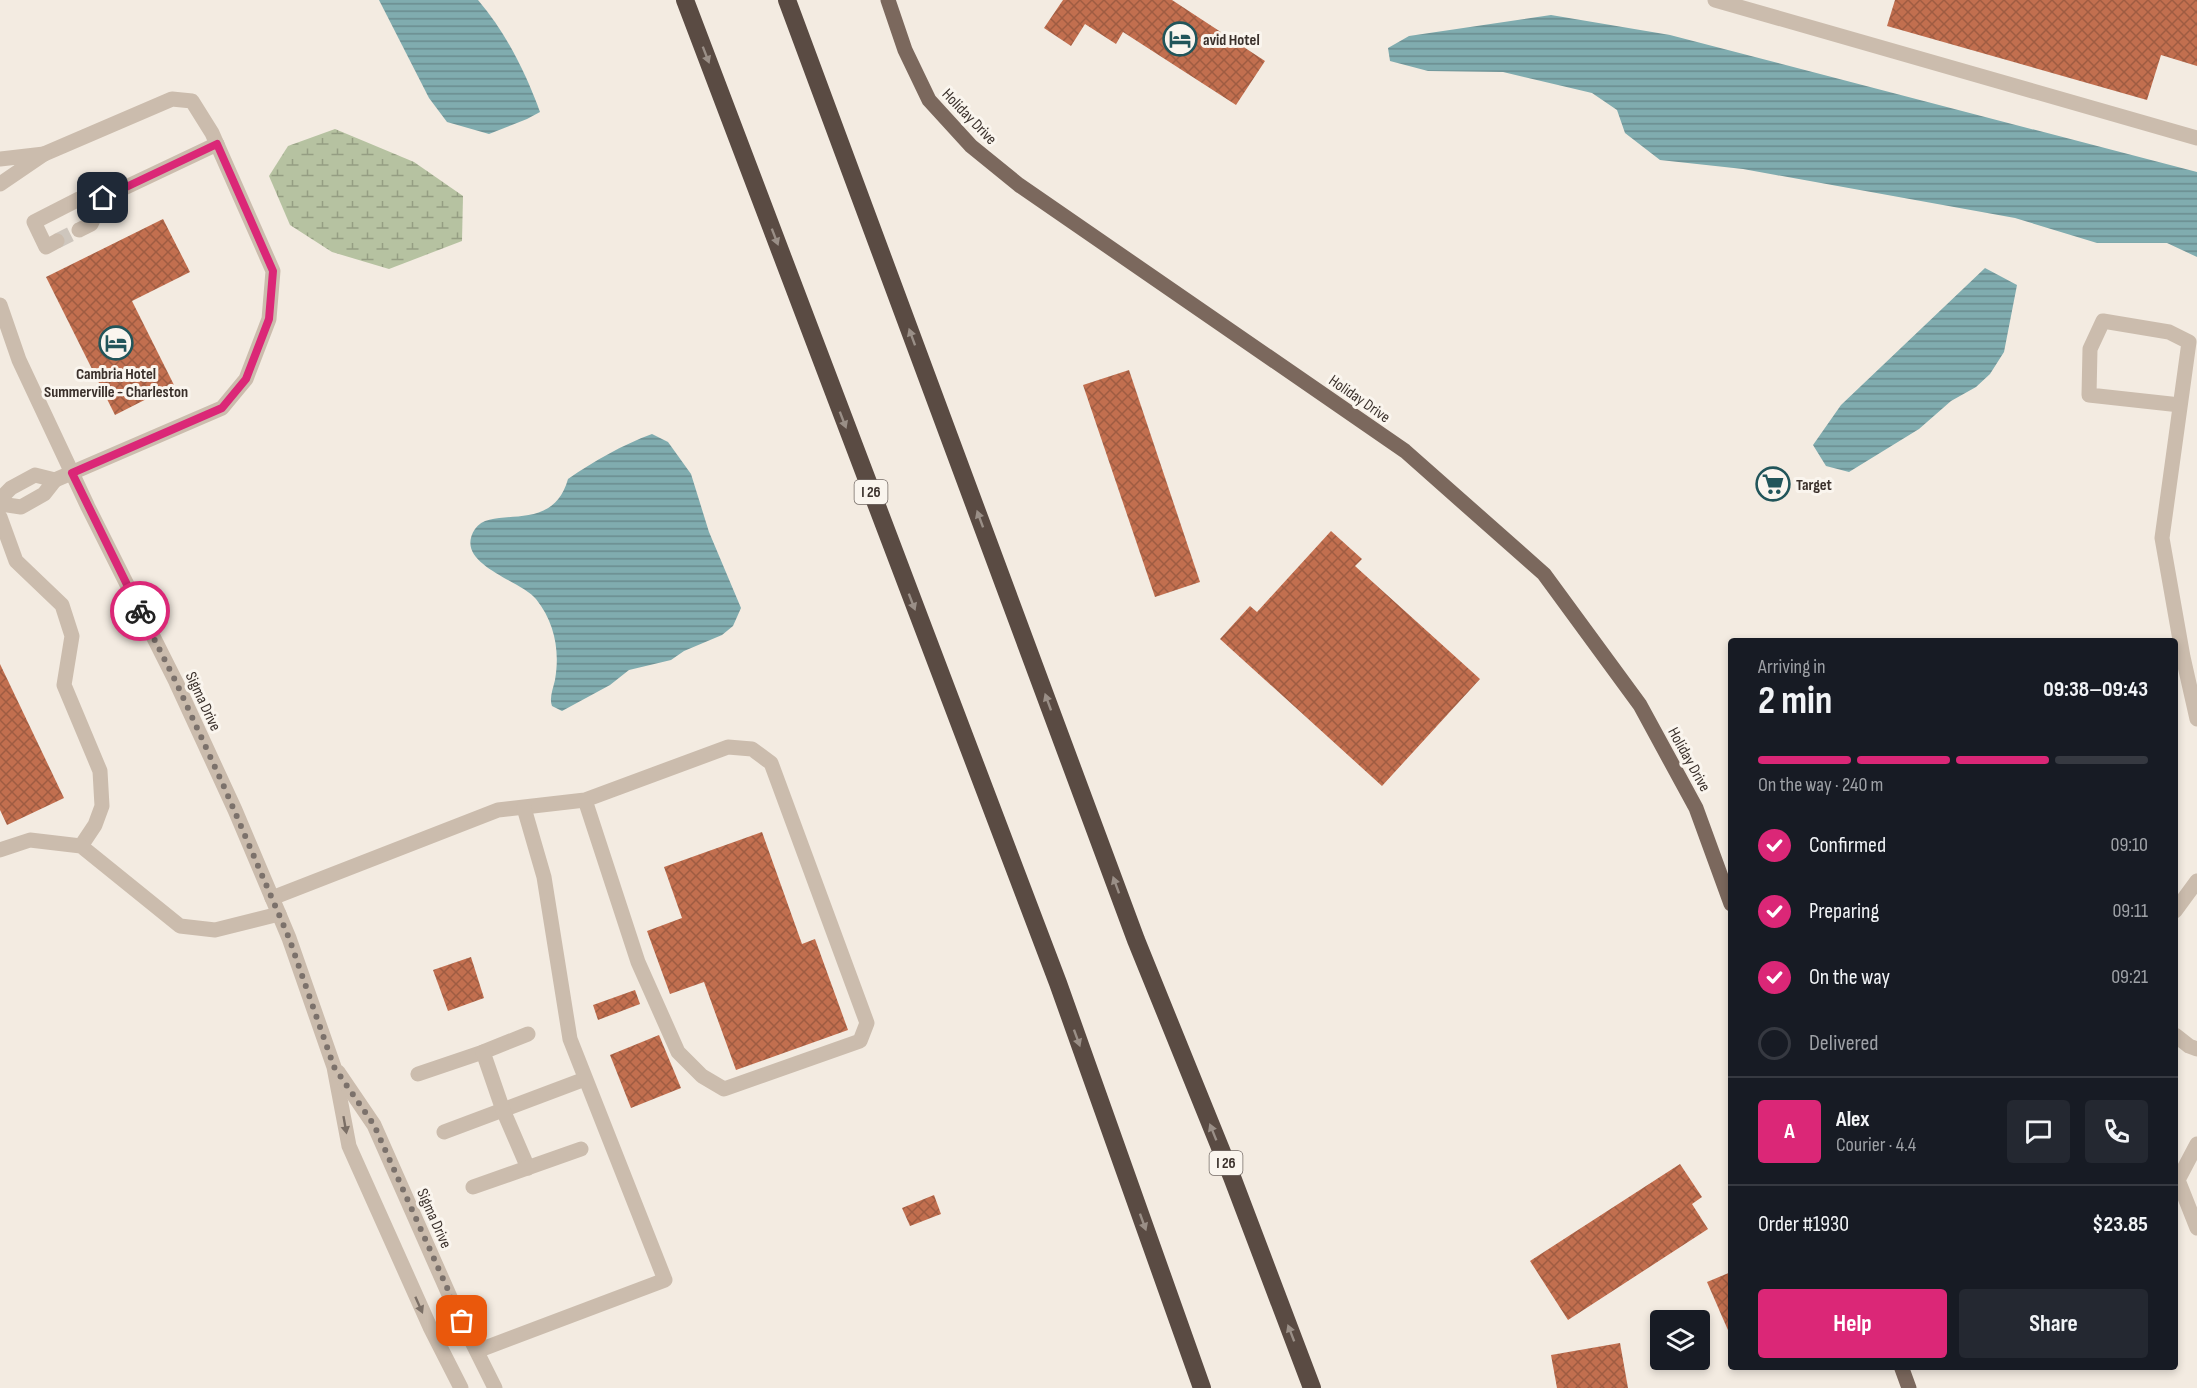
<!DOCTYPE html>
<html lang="en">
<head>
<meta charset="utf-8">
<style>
	:root { --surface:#171b24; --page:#242831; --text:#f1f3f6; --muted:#9ea1a6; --line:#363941; --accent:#db2777 }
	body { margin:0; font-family:"Sofia Sans Condensed",sans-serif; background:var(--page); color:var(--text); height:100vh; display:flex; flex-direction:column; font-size:22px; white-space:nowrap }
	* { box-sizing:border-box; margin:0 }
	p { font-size:20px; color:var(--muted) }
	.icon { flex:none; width:33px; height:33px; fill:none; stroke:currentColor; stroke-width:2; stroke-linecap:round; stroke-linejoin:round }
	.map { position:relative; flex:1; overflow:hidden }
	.side { position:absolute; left:1728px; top:638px; width:450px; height:732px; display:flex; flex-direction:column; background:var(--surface); border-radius:6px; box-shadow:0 3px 9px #0003 }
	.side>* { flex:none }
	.controls { position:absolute; left:1650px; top:1310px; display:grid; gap:12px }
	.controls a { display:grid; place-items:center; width:60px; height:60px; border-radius:6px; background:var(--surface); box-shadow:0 3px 9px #0003; font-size:30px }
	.pin { position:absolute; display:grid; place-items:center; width:51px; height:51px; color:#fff; margin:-26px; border-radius:12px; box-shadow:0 3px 9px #0006 }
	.courier { position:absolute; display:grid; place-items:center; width:60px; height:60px; margin:-30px; border:4px solid #db2777; border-radius:50%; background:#fff; color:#222; box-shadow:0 2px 8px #0007 }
	.head em { font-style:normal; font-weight:700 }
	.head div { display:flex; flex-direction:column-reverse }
	.head { display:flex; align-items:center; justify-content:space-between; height:102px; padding:0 30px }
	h1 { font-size:39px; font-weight:700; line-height:45px }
	.bar { display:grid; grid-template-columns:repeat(4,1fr); gap:9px 6px; align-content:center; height:72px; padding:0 30px }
	.bar i { height:8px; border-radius:4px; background:var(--line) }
	.bar .on { background:var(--accent) }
	.bar p { grid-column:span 4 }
	.line { display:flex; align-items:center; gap:15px; padding:0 30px; border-top:2px solid var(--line) }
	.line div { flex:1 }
	.round { display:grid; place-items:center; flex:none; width:63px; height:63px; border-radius:6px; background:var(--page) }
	ol { padding:0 30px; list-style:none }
	li { display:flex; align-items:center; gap:18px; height:66px }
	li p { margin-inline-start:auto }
	li .icon { padding:6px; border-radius:50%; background:var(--accent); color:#fff; stroke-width:4 }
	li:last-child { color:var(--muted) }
	li i { width:33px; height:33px; border:3px solid var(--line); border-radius:50% }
	.button { display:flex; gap:12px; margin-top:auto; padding:12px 30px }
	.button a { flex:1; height:69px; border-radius:6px; background:var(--accent); color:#fff; font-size:24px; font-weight:700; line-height:69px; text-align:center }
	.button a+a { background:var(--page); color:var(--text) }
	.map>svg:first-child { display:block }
	.wetland { fill:url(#wetland-marsh) }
	.water { fill:url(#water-rules) }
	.building { fill:url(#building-cross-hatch) }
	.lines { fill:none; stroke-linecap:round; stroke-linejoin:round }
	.minor-tunnel { stroke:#cec6bd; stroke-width:15; stroke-dasharray:15 8; stroke-linecap:butt }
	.minor { stroke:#cbbcad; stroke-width:15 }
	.major { stroke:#7b685d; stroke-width:15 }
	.highway { stroke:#5a4b43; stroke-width:18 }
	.oneway { fill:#9a8f87 }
	.oneway2 { fill:#7b6f66 }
	.done { stroke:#7b716b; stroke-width:6; stroke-dasharray:0 10.8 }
	.route { stroke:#db2777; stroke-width:8 }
	.labels { text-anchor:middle; stroke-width:6; stroke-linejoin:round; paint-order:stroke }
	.shield { fill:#faf5ee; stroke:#746b66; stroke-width:1.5 }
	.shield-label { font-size:15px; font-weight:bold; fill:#3a302b }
	.poi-label { font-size:16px; font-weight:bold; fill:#3a302b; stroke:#faf5ee; text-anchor:start }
	.street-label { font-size:16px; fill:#3a302b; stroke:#faf5ee }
</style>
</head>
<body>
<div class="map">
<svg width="2197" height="1388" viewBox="0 0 2197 1388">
	<defs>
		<pattern id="wetland-marsh" width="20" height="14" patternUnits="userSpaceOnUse" patternTransform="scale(1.5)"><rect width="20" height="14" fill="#b6c2a1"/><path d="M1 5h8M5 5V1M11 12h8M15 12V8" fill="none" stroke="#959e83"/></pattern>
		<pattern id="water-rules" width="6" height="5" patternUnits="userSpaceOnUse" patternTransform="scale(1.5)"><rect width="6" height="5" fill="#80acaf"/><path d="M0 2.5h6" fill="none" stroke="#6a8c8f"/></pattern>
		<pattern id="building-cross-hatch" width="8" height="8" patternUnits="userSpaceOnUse" patternTransform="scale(1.5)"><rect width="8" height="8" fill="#c26f4f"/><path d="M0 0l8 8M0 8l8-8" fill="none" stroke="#9f5c42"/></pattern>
	</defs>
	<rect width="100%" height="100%" fill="#f3ebe1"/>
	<path class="wetland" d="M335 129 414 162 463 196 462 241 389 269 332 252 290 225 269 176 288 146Z"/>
	<g class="water">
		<path d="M379 0H478C506 33 525 71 540 112L527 119 489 134 447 122 429 98Z"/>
		<path d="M1551 15 1670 35 2197 172V257L2167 243H2097L2015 218 1743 169 1660 160 1625 133 1617 110 1592 93 1503 72 1428 71 1390 61 1388 48 1409 36Z"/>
		<path d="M1985 268 2017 285 2004 352 1990 374 1976 387 1951 401 1919 429 1849 472 1826 466 1813 445 1841 405Z"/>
		<path d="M652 434 668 442 691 474 709 532 741 608 733 626 722 635 684 651 671 660 629 670 610 685 562 711 552 706C549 698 553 689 555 680 560 651 555 623 536 599 521 580 452 564 475 529 492 504 552 536 568 479 594 461 622 445 652 434Z"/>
	</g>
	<g class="building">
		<path d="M1063 0H1172L1265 61 1236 105 1123 32 1116 44 1085 24 1071 46 1044 28Z"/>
		<path d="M1895 0H2197V66L2161 55 2147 100 1887 26Z"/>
		<path d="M163 219 190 272 132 301 174 385 115 415 46 277Z"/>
		<path d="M1129 370 1200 582 1155 597 1083 385Z"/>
		<path d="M1331 531 1362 559 1355 566 1480 679 1382 786 1220 639 1250 606 1257 612Z"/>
		<path d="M0 664 64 798 7 825 0 810Z"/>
		<path d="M762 832 802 944 815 939 848 1030 736 1070 704 982 670 994 647 931 682 918 664 867Z"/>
		<path d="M471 957 484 998 448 1011 433 970Z"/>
		<path d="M635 990 640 1004 598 1020 593 1005Z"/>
		<path d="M659 1035 681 1088 631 1108 610 1055Z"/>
		<path d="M1680 1164 1702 1197 1692 1204 1708 1229 1568 1320 1530 1261Z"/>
		<path d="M934 1195 941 1214 910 1226 902 1208Z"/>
		<path d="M1731 1272V1337L1707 1282Z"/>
		<path d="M1620 1343 1628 1388H1557L1551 1355Z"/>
	</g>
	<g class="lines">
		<path class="minor-tunnel" d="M57 241 79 230"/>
		<g class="minor">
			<path d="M1715 0 2197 138"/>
			<path d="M44 154 172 99 192 101 212 133 273 271 269 319 246 379 222 408 55 480"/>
			<path d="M0 159 44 154 0 184"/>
			<path d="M103 198 217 144"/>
			<path d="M57 241 46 247 34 222 79 199 103 198 91 224 79 230"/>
			<path d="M0 305 19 360 88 507 176 682 235 810 289 938 334 1067 349 1146 430 1327 461 1388"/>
			<path d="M2180 405 2089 395 2090 349 2103 321 2169 332 2189 342 2162 538 2183 657 2197 719"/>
			<path d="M0 499 11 488 35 475 55 480 44 494 21 507 0 504"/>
			<path d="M0 517 16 561 62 605 72 636 64 685 100 771 102 806 95 825 81 846"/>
			<path d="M0 850 30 840 81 846 180 926 215 930 279 914"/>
			<path d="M272 898 498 810 585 800 728 747 752 749 771 763 867 1023 860 1041 724 1089 702 1076 678 1052 638 962 585 800"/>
			<path d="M2175 911 2197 881"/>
			<path d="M2175 1035 2189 1046 2197 1049"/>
			<path d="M338 1072 374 1125 454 1306 495 1388"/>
			<path d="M418 1074 483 1052"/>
			<path d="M444 1132 585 1079"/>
			<path d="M2197 1144 2178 1180 2197 1228"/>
			<path d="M528 1168 503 1110 483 1052 528 1034"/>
			<path d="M473 1187 581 1149"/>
			<path d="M477 1351 665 1280 570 1039 544 877 524 808"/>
		</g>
		<g class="major">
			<path d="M888 0 905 50 929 100 971 146 1019 185 1405 451 1544 574 1640 705 1696 808 1731 904"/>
			<path d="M1901 1366 1909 1388"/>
		</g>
		<g class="highway">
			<path d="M685 0 1058 983 1202 1388"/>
			<path d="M787 0 1136 940 1232 1177 1312 1388"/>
		</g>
	</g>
	<defs><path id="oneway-solid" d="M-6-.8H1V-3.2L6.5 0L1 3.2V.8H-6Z" transform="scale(1.5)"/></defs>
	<g class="oneway">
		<use href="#oneway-solid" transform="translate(706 55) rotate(69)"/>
		<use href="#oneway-solid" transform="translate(775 237) rotate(69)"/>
		<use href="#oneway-solid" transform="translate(912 337) rotate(-110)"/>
		<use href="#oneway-solid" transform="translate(843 420) rotate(69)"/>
		<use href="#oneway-solid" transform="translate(980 519) rotate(-110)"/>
		<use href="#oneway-solid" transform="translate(912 602) rotate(69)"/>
		<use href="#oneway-solid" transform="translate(1048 702) rotate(-110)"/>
		<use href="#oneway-solid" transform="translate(1116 885) rotate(-110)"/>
		<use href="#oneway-solid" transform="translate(1077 1038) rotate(70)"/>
		<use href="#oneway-solid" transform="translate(1213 1132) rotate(-112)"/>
		<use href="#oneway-solid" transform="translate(1143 1222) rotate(70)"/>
		<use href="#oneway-solid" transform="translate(1291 1333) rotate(-111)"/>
	</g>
	<g class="oneway2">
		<use href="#oneway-solid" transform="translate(345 1125) rotate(80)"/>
		<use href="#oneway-solid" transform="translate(419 1305) rotate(66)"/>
	</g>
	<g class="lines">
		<path class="done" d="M140 611 176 682 225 789 289 938 334 1067 374 1125 462 1321"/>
		<path class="route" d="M103 198 217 144 273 271 269 319 246 379 222 408 72 473 140 611"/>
	</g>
	<defs>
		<symbol id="hotel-ring" viewBox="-11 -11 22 22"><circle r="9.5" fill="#faf5ee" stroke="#21555a" stroke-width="1.5"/><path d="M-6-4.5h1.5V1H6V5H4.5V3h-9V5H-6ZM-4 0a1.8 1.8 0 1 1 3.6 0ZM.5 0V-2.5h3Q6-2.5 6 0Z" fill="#21555a"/></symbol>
		<symbol id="supermarket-ring" viewBox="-11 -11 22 22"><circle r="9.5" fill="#faf5ee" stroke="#21555a" stroke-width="1.5"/><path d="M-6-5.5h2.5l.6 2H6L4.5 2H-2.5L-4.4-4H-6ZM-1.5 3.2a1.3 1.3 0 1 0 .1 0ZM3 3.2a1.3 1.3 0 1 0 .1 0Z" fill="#21555a"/></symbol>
	</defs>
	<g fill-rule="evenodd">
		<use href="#hotel-ring" x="1161" y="20" width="38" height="38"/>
		<use href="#hotel-ring" x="97" y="324" width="38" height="38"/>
		<use href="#supermarket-ring" x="1754" y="465" width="38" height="38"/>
	</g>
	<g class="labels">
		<g class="shield">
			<rect x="854.5" y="480" width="33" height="24" rx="4.5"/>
			<rect x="1209.5" y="1151" width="33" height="24" rx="4.5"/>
		</g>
		<g class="shield-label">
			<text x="871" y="497">I 26</text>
			<text x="1226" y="1168">I 26</text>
		</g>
		<g class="poi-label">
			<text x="1203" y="45">avid Hotel</text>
			<text x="116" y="379" text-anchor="middle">Cambria Hotel<tspan x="116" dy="18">Summerville - Charleston</tspan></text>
			<text x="1796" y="490">Target</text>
		</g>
		<g class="street-label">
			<text transform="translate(970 116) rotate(46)" y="6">Holiday Drive</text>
			<text transform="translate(1360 398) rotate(35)" y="6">Holiday Drive</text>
			<text transform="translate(204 701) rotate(65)" y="6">Sigma Drive</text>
			<text transform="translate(1690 759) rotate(61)" y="6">Holiday Drive</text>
			<text transform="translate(435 1218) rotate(66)" y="6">Sigma Drive</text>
		</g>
	</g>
</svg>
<div class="controls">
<a><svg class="icon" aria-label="layers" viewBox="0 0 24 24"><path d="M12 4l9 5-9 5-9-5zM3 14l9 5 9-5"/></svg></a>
</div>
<div class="pin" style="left:462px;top:1321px;background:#ea580c"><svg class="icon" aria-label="bag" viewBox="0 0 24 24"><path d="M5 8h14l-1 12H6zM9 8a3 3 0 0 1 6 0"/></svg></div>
<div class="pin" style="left:103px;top:198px;background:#1f2937"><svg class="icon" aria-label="home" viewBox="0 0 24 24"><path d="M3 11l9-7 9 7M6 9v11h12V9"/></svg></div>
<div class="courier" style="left:140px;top:611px"><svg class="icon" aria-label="bike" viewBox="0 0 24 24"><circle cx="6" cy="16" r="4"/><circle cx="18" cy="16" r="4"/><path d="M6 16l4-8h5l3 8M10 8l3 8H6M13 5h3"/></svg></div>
<section class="side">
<div class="head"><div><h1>2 min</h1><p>Arriving in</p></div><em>09:38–09:43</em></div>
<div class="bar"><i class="on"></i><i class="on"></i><i class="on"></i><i></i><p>On the way · 240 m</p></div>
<ol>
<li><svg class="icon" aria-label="check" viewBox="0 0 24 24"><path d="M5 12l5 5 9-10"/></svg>Confirmed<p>09:10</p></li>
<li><svg class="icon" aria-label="check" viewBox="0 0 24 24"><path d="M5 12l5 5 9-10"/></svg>Preparing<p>09:11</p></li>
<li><svg class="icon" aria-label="check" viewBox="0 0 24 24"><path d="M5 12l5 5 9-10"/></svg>On the way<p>09:21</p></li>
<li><i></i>Delivered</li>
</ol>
<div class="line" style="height:108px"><b class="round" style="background:var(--accent);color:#fff">A</b><div><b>Alex</b><p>Courier · 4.4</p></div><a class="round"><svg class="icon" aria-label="chat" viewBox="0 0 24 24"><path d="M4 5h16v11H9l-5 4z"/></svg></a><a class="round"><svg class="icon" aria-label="phone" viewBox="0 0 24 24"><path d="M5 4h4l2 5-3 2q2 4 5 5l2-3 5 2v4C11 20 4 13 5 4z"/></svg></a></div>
<div class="line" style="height:78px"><div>Order #1930</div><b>$23.85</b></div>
<div class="button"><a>Help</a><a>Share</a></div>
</section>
</div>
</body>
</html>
